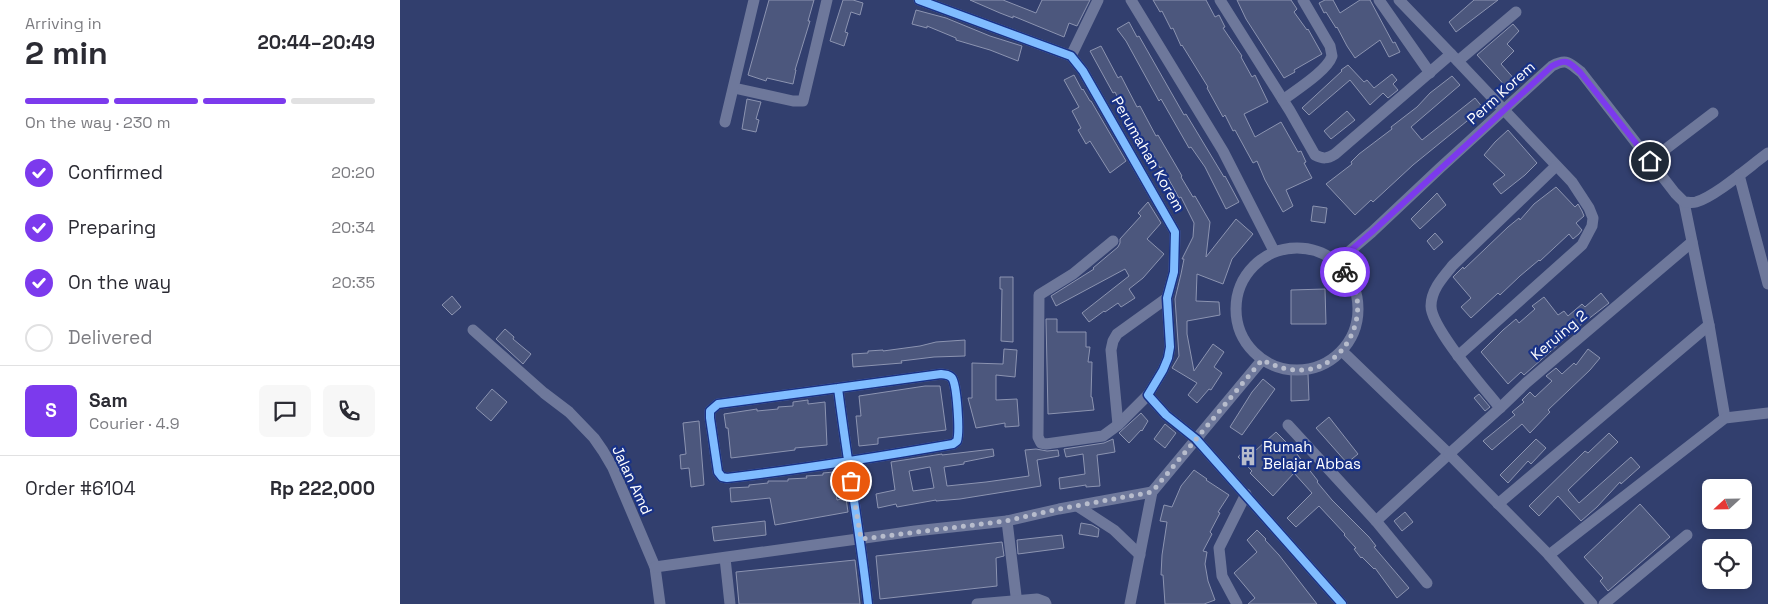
<!DOCTYPE html>
<html lang="en">
<head>
<meta charset="utf-8">
<style>
	:root { --surface:#fff; --page:#f7f7f7; --text:#2b2b33; --muted:#7c7c81; --line:#e1e1e2; --accent:#7c3aed }
	body { margin:0; font-family:"Space Grotesk",sans-serif; background:var(--page); color:var(--text); height:100vh; display:flex; flex-direction:column; font-size:19px; white-space:nowrap }
	* { box-sizing:border-box; margin:0 }
	p { font-size:16px; color:var(--muted) }
	.icon { flex:none; width:28px; height:28px; fill:none; stroke:currentColor; stroke-width:2; stroke-linecap:round; stroke-linejoin:round }
	.map { position:relative; flex:1; overflow:hidden }
	.panel { display:flex; flex-direction:column; background:var(--surface); width:400px }
	.panel>* { flex:none }
	.needle { width:32px; rotate:248deg }
	.fabs { position:absolute; left:1302px; top:479px; display:grid; gap:10px }
	.fabs a { display:grid; place-items:center; width:50px; height:50px; border-radius:8px; background:var(--surface); box-shadow:0 2px 12px #0003; font-size:25px }
	.pin { position:absolute; display:grid; place-items:center; width:42px; height:42px; color:#fff; margin:-21px; border:2px solid #fff; border-radius:50%; box-shadow:0 1px 5px #0007 }
	.courier { position:absolute; display:grid; place-items:center; width:50px; height:50px; margin:-25px; border:4px solid #7c3aed; border-radius:50%; background:#fff; color:#222; box-shadow:0 1px 6px #0007 }
	.headline em { font-style:normal; font-weight:800 }
	.headline div { display:flex; flex-direction:column-reverse }
	.headline { display:flex; align-items:center; justify-content:space-between; height:85px; padding:0 25px }
	h1 { font-size:32px; font-weight:800; line-height:38px }
	.bar { display:grid; grid-template-columns:repeat(4,1fr); gap:8px 5px; align-content:center; height:60px; padding:0 25px }
	.bar i { height:6px; border-radius:4px; background:var(--line) }
	.bar .active { background:var(--accent) }
	.bar p { grid-column:span 4 }
	.line { display:flex; align-items:center; gap:12px; padding:0 25px; border-top:1px solid var(--line) }
	.line div { flex:1 }
	.round { display:grid; place-items:center; flex:none; width:52px; height:52px; border-radius:8px; background:var(--page) }
	ol { padding:0 25px; list-style:none }
	li { display:flex; align-items:center; gap:15px; height:55px }
	li p { margin-inline-start:auto }
	li .icon { padding:5px; border-radius:50%; background:var(--accent); color:#fff; stroke-width:4 }
	li:last-child { color:var(--muted) }
	li i { width:28px; height:28px; border:2px solid var(--line); border-radius:50% }
	main { display:flex; flex:1; min-height:0 }
	.map>svg:first-child { display:block }
	.building { fill:#4c577d; stroke:#8c94b1; fill-rule:evenodd }
	.lines { fill:none; stroke-linecap:round; stroke-linejoin:round }
	.minor { stroke:#6e789b; stroke-width:11 }
	.cycleway-casing { stroke:#193286; stroke-width:11 }
	.cycleway { stroke:#80bcff; stroke-width:8 }
	.done { stroke:#b7bccc; stroke-width:5; stroke-dasharray:0 9 }
	.route { stroke:#7c3aed; stroke-width:6 }
	.labels { text-anchor:middle; stroke-width:4.5; stroke-linejoin:round; paint-order:stroke }
	.street-label { font-size:15px; fill:#fff; stroke:#193286 }
	.poi-label { font-size:15px; fill:#fff; stroke:#193286; text-anchor:start }
</style>
</head>
<body>
<main>
<section class="panel">
<div class="headline"><div><h1>2 min</h1><p>Arriving in</p></div><em>20:44–20:49</em></div>
<div class="bar"><i class="active"></i><i class="active"></i><i class="active"></i><i></i><p>On the way · 230 m</p></div>
<ol>
<li><svg class="icon" aria-label="check" viewBox="0 0 24 24"><path d="M5 12l5 5 9-10"/></svg>Confirmed<p>20:20</p></li>
<li><svg class="icon" aria-label="check" viewBox="0 0 24 24"><path d="M5 12l5 5 9-10"/></svg>Preparing<p>20:34</p></li>
<li><svg class="icon" aria-label="check" viewBox="0 0 24 24"><path d="M5 12l5 5 9-10"/></svg>On the way<p>20:35</p></li>
<li><i></i>Delivered</li>
</ol>
<div class="line" style="height:90px"><b class="round" style="background:var(--accent);color:#fff">S</b><div><b>Sam</b><p>Courier · 4.9</p></div><a class="round"><svg class="icon" aria-label="chat" viewBox="0 0 24 24"><path d="M4 5h16v11H9l-5 4z"/></svg></a><a class="round"><svg class="icon" aria-label="phone" viewBox="0 0 24 24"><path d="M5 4h4l2 5-3 2q2 4 5 5l2-3 5 2v4C11 20 4 13 5 4z"/></svg></a></div>
<div class="line" style="height:65px"><div>Order #6104</div><b>Rp 222,000</b></div>
</section>
<div class="map">
<svg width="1368" height="604" viewBox="0 0 1368 604">
	<rect width="100%" height="100%" fill="#323f6e"/>
	<g class="building">
		<path d="M369 0H414L408 21H410L395 70H396L393 84 367 78 366 81 348 75Z"/>
		<path d="M443 0H453L463 3 460 15 451 12 445 32 448 33 444 46 430 41Z"/>
		<path d="M570 0H603L636 13 642 0H690L677 26 669 23 664 37 613 16V18L600 13Z"/>
		<path d="M753 0H806L815 17 819 15 825 27 823 28 842 56 841 57 852 77 855 75 868 102 844 114 855 137 881 122 898 152 901 151 906 162 904 163 912 178 886 190 893 206 883 212 865 180 857 161 853 163 835 130 833 131 825 115 823 117 807 88 808 87 782 45 781 46 773 28 771 29 762 11 760 12Z"/>
		<path d="M837 0H891L897 9 894 12 907 30 908 29 922 54 894 70 895 72 884 78 846 19Z"/>
		<path d="M925 0H933L940 13 960 0H970L993 43 995 42 1000 52 989 57 980 40 955 58 947 46 937 27 936 28 926 12 924 13 919 3Z"/>
		<path d="M1074 0H1098L1056 32 1049 22Z"/>
		<path d="M516 10 546 18 590 36 622 46 618 61 590 50 556 40V38L527 26V28L512 24Z"/>
		<path d="M729 22 737 37 739 36 784 115 786 114 824 177 825 176 839 202 826 209 805 167 791 147 789 148 761 99 759 101 726 41 717 29Z"/>
		<path d="M1113 24 1119 31 1107 44 1114 51 1101 64 1116 81 1108 89 1077 55Z"/>
		<path d="M701 46 718 78 721 76 737 107 740 106 756 136 758 135 782 176 781 177 793 197 795 196 810 222 806 257 836 219 853 234 832 259 823 284 797 274 796 301 819 302 820 315 787 321V334L794 371 813 344 824 352 814 367 822 373 811 390 809 389 797 403 788 395 797 383 772 368 779 356 775 299 781 274 784 259H782L793 237 794 223 781 197 779 198 762 167 760 168 752 153H750L725 107 723 108 715 92 713 93 696 62 690 51Z"/>
		<path d="M948 65 964 82 967 80 974 88 992 74 997 80 993 84 998 90 988 98 983 93 970 105 950 80 909 115 902 108 942 71 941 70Z"/>
		<path d="M674 75 682 90 683 89 690 101H691L726 161 710 173 690 141 686 144 678 130 681 128 672 111 679 107 664 80Z"/>
		<path d="M1052 76 1060 85 1011 127 1022 140 1075 98 1083 108 1013 165 973 202 971 200 955 215 926 184 952 164 951 162 959 154 992 129 991 127 1017 107 1030 93Z"/>
		<path d="M347 99 361 102 356 119 359 120 356 132 342 129Z"/>
		<path d="M947 111 955 120 931 139 924 131Z"/>
		<path d="M1108 130 1137 163 1125 175 1101 194 1093 184 1105 175 1084 155 1095 142Z"/>
		<path d="M1156 187 1175 207 1178 204 1182 211 1184 216 1176 223 1182 230 1179 234 1173 239 1169 234 1140 261 1139 260 1120 276 1100 295 1098 293 1071 318 1061 307 1071 298 1053 277 1063 267 1064 269 1108 227 1119 218 1120 220 1134 204Z"/>
		<path d="M1037 193 1046 205 1020 229 1011 219Z"/>
		<path d="M748 202 761 223 747 239 764 254 743 278 729 289 735 298 721 307 718 303 705 312 704 311 689 322 682 313 729 276 725 269 656 306 651 296 694 269 693 268 718 247 720 243V239L741 216 738 213Z"/>
		<path d="M913 206 927 208 925 223 911 221Z"/>
		<path d="M1035 233 1043 242 1034 250 1027 241Z"/>
		<path d="M600 277H613V342L601 341 602 289H600Z"/>
		<path d="M925 289 926 324H891V290Z"/>
		<path d="M1201 293 1209 303 1178 327 1124 375 1121 372 1108 384 1081 352 1103 330 1116 319 1119 323 1135 309 1132 306 1144 297 1158 315 1164 311 1168 316 1182 304 1185 307Z"/>
		<path d="M52 296 61 307 52 315 42 305Z"/>
		<path d="M646 319H657V332H686V347H690L688 362H692L691 397H692L694 410 648 414Z"/>
		<path d="M105 329 114 337 113 339 131 354 123 364 96 339Z"/>
		<path d="M565 340V356L534 357 501 361 502 363 453 367 452 354 468 353V351L483 350V351L520 346 536 342Z"/>
		<path d="M604 349 617 350 615 377 596 375V400L617 399 619 426 605 427V423L576 428 568 398H572V363L603 364Z"/>
		<path d="M1188 349 1200 358 1190 370 1148 410 1150 412 1130 433 1122 424 1092 450 1083 441 1115 415 1112 412 1124 402 1122 400 1130 392 1135 397 1152 381 1146 376 1156 368 1162 374 1174 363 1176 365Z"/>
		<path d="M891 374H908L909 400 891 401Z"/>
		<path d="M863 379 875 389 842 435 830 427 852 392Z"/>
		<path d="M525 386H540L546 430 478 438V444L459 446 456 416H461L459 396Z"/>
		<path d="M92 389 107 402 91 421 76 408Z"/>
		<path d="M1079 394 1090 407 1085 411 1074 398Z"/>
		<path d="M408 400V404L425 402 427 445 395 448V450L331 458 328 428H326L324 414 357 409V411L378 409V407L393 406V402Z"/>
		<path d="M741 413 748 421 742 431 741 430 729 443 719 433Z"/>
		<path d="M929 417 958 454 947 463 916 428Z"/>
		<path d="M299 421 304 485 291 487 289 468 281 469 280 455 286 454 283 423Z"/>
		<path d="M765 424 776 433 765 448 754 439Z"/>
		<path d="M876 432 893 449 918 481 917 482 932 500 969 537 976 546 974 547 1009 588 997 598 975 568 974 569 962 557 961 558 954 549 956 548 944 535 945 534 919 506 896 527 887 518 912 493 894 473 873 496 850 473 852 471 838 457 849 445 855 451Z"/>
		<path d="M1209 433 1218 442 1168 490 1179 503 1231 457 1240 467 1221 484 1220 482 1197 507 1181 521 1158 496 1139 516 1129 506 1185 451 1188 453Z"/>
		<path d="M713 439 715 452 697 455 700 486 686 487V485L660 489 659 478 685 474 683 454 666 457 664 449 704 443Z"/>
		<path d="M1136 439 1146 448 1131 464 1128 461 1108 483 1100 475Z"/>
		<path d="M593 449 594 456 564 462V464L544 467 547 486 586 482 629 476 625 450 636 449 647 451 658 450 659 456 637 460 641 486 560 499 536 501V500L497 507 496 504 478 508 476 494 495 490 491 462 542 454V455ZM530 467 534 488 513 491 509 471Z"/>
		<path d="M794 470 807 479 806 480 829 495 818 512 820 513 810 532 812 534 803 551 807 552 805 564 808 581 815 600 804 604H765L763 575H761L762 555 767 522 760 521 764 505 772 507 781 486Z"/>
		<path d="M434 472 437 500 446 498 448 512 375 525 370 498 331 502 330 488 349 487V485L368 483V481H388V479L407 478 406 476 423 475V473Z"/>
		<path d="M1240 504 1270 537 1208 591 1200 581 1203 578 1184 557Z"/>
		<path d="M1005 512 1013 522 1002 531 994 521Z"/>
		<path d="M365 521 366 535 314 541 312 527Z"/>
		<path d="M681 523 692 525 699 529 698 537 679 534Z"/>
		<path d="M857 530 866 539 865 540 879 555 917 604H848L855 598 834 573 857 552 847 540Z"/>
		<path d="M662 535 664 548 618 554 617 540Z"/>
		<path d="M602 542 604 556 596 558 597 586 480 599 476 556Z"/>
		<path d="M455 560 460 604H339L336 572Z"/>
	</g>
	<g class="lines">
		<g class="minor">
			<path d="M519 0 671 56 683 71 775 232 774 272 767 298 770 347 768 358 763 370 748 395 766 415 796 439 942 604"/>
			<path d="M731 0 823 151 874 251"/>
			<path d="M820 0 890 111 915 155C923 159 927 159 935 154L1051 54 1172 182 1189 208 1193 218 1192 226 1182 245 1058 356"/>
			<path d="M979 0 1030 73"/>
			<path d="M999 0 1051 54"/>
			<path d="M671 56 698 0"/>
			<path d="M1058 61 1116 12"/>
			<path d="M334 88 393 101H403L427 0"/>
			<path d="M883 100C896 90 927 71 932 56L930 46 903 0"/>
			<path d="M325 122 354 0"/>
			<path d="M1250 161 1313 113"/>
			<path d="M1339 175 1368 284"/>
			<path d="M1284 202 1309 325 1325 418"/>
			<path d="M713 241 673 274 639 295 638 437 641 443 646 444 703 436 718 425 748 395"/>
			<circle cx="897" cy="309" r="61"/>
			<path d="M937 262 972 232 1040 168 1152 66C1167 58 1169 63 1181 72L1275 193 1284 202C1288 202 1292 203 1296 202 1316 196 1350 166 1368 153"/>
			<path d="M73 330 144 393 169 412 194 438 203 451 213 468 255 567 260 604"/>
			<path d="M438 388 318 404 310 411V418L318 472 322 477 327 478C403 469 478 457 553 444L557 441C560 432 557 385 552 378 549 374 546 375 541 374L438 388C447 460 460 532 468 604"/>
			<path d="M1100 408C1085 389 1031 328 1031 306 1031 290 1043 277 1053 265L1156 166"/>
			<path d="M718 425 711 350 713 341 717 334 767 298"/>
			<path d="M888 425 976 521 1049 454 942 351"/>
			<path d="M1098 504 1309 325"/>
			<path d="M677 506 714 530 740 555"/>
			<path d="M607 521 617 604"/>
			<path d="M976 521 1027 583"/>
			<path d="M1149 555 1325 418 1368 413"/>
			<path d="M325 558 330 604"/>
			<path d="M255 567 515 531 607 521 659 509 752 492"/>
			<path d="M577 604 637 599 645 602 646 604"/>
			<path d="M730 604 752 492 862 360"/>
			<path d="M837 604 822 576 819 548 846 494"/>
			<path d="M1192 604 1149 555 1049 454 1100 408 1126 383 1292 242"/>
			<path d="M1204 604 1287 535"/>
		</g>
		<defs>
			<g id="cycleway">
				<path d="M519 0 671 56 683 71 775 232 774 272 767 298 770 347 768 358 763 370 748 395 766 415 796 439 942 604"/>
				<path d="M438 388 318 404 310 411V418L318 472 322 477 327 478C403 469 478 457 553 444L557 441C560 432 557 385 552 378 549 374 546 375 541 374L438 388C447 460 460 532 468 604"/>
			</g>
		</defs>
		<use href="#cycleway" class="cycleway-casing"/>
		<use href="#cycleway" class="cycleway"/>
	</g>
	<g class="lines">
		<path class="done" d="M451 481 461 539 606 521 659 509 752 492 862 360C875 366 887 371 902 370 948 369 975 307 945 272"/>
		<path class="route" d="M945 272 937 262 972 232 1152 66C1167 58 1169 62 1180 72L1250 161"/>
	</g>
	<defs>
		<symbol id="building-bare" viewBox="-9 -9 18 18"><path d="M-4-6H4V6H1V3H-1V6H-4ZM-2.5-4.3h1.7v1.8h-1.7ZM.8-4.3h1.7v1.8H.8ZM-2.5-1h1.7V.8h-1.7ZM.8-1h1.7V.8H.8Z" fill="#b7bccc" stroke="#193286" stroke-width="2.5" paint-order="stroke"/></symbol>
	</defs>
	<g fill-rule="evenodd">
		<use href="#building-bare" x="834" y="442" width="28" height="28"/>
	</g>
	<g class="labels">
		<g class="street-label">
			<text transform="translate(1101 93) rotate(-42)" y="5">Perm Korem</text>
			<text transform="translate(748 154) rotate(60)" y="5">Perumahan Korem</text>
			<text transform="translate(1159 335) rotate(-40)" y="5">Keruing 2</text>
			<text transform="translate(232 480) rotate(65)" y="5">Jalan Amd</text>
		</g>
		<g class="poi-label">
			<text x="863" y="452">Rumah<tspan x="863" dy="17">Belajar Abbas</tspan></text>
		</g>
	</g>
</svg>
<div class="fabs">
<a><svg class="needle" viewBox="-14 -14 28 28"><path d="M0-13l5 13h-10z" fill="#e53935"/><path d="M0 13l5-13h-10z" fill="#7c7c81"/></svg></a>
<a><svg class="icon" aria-label="locate" viewBox="0 0 24 24"><circle cx="12" cy="12" r="6"/><path d="M12 2v4M12 18v4M2 12h4M18 12h4"/></svg></a>
</div>
<div class="pin" style="left:451px;top:481px;background:#ea580c"><svg class="icon" aria-label="bag" viewBox="0 0 24 24"><path d="M5 8h14l-1 12H6zM9 8a3 3 0 0 1 6 0"/></svg></div>
<div class="pin" style="left:1250px;top:161px;background:#1f2937"><svg class="icon" aria-label="home" viewBox="0 0 24 24"><path d="M3 11l9-7 9 7M6 9v11h12V9"/></svg></div>
<div class="courier" style="left:945px;top:272px"><svg class="icon" aria-label="bike" viewBox="0 0 24 24"><circle cx="6" cy="16" r="4"/><circle cx="18" cy="16" r="4"/><path d="M6 16l4-8h5l3 8M10 8l3 8H6M13 5h3"/></svg></div>
</div>
</main>
</body>
</html>
